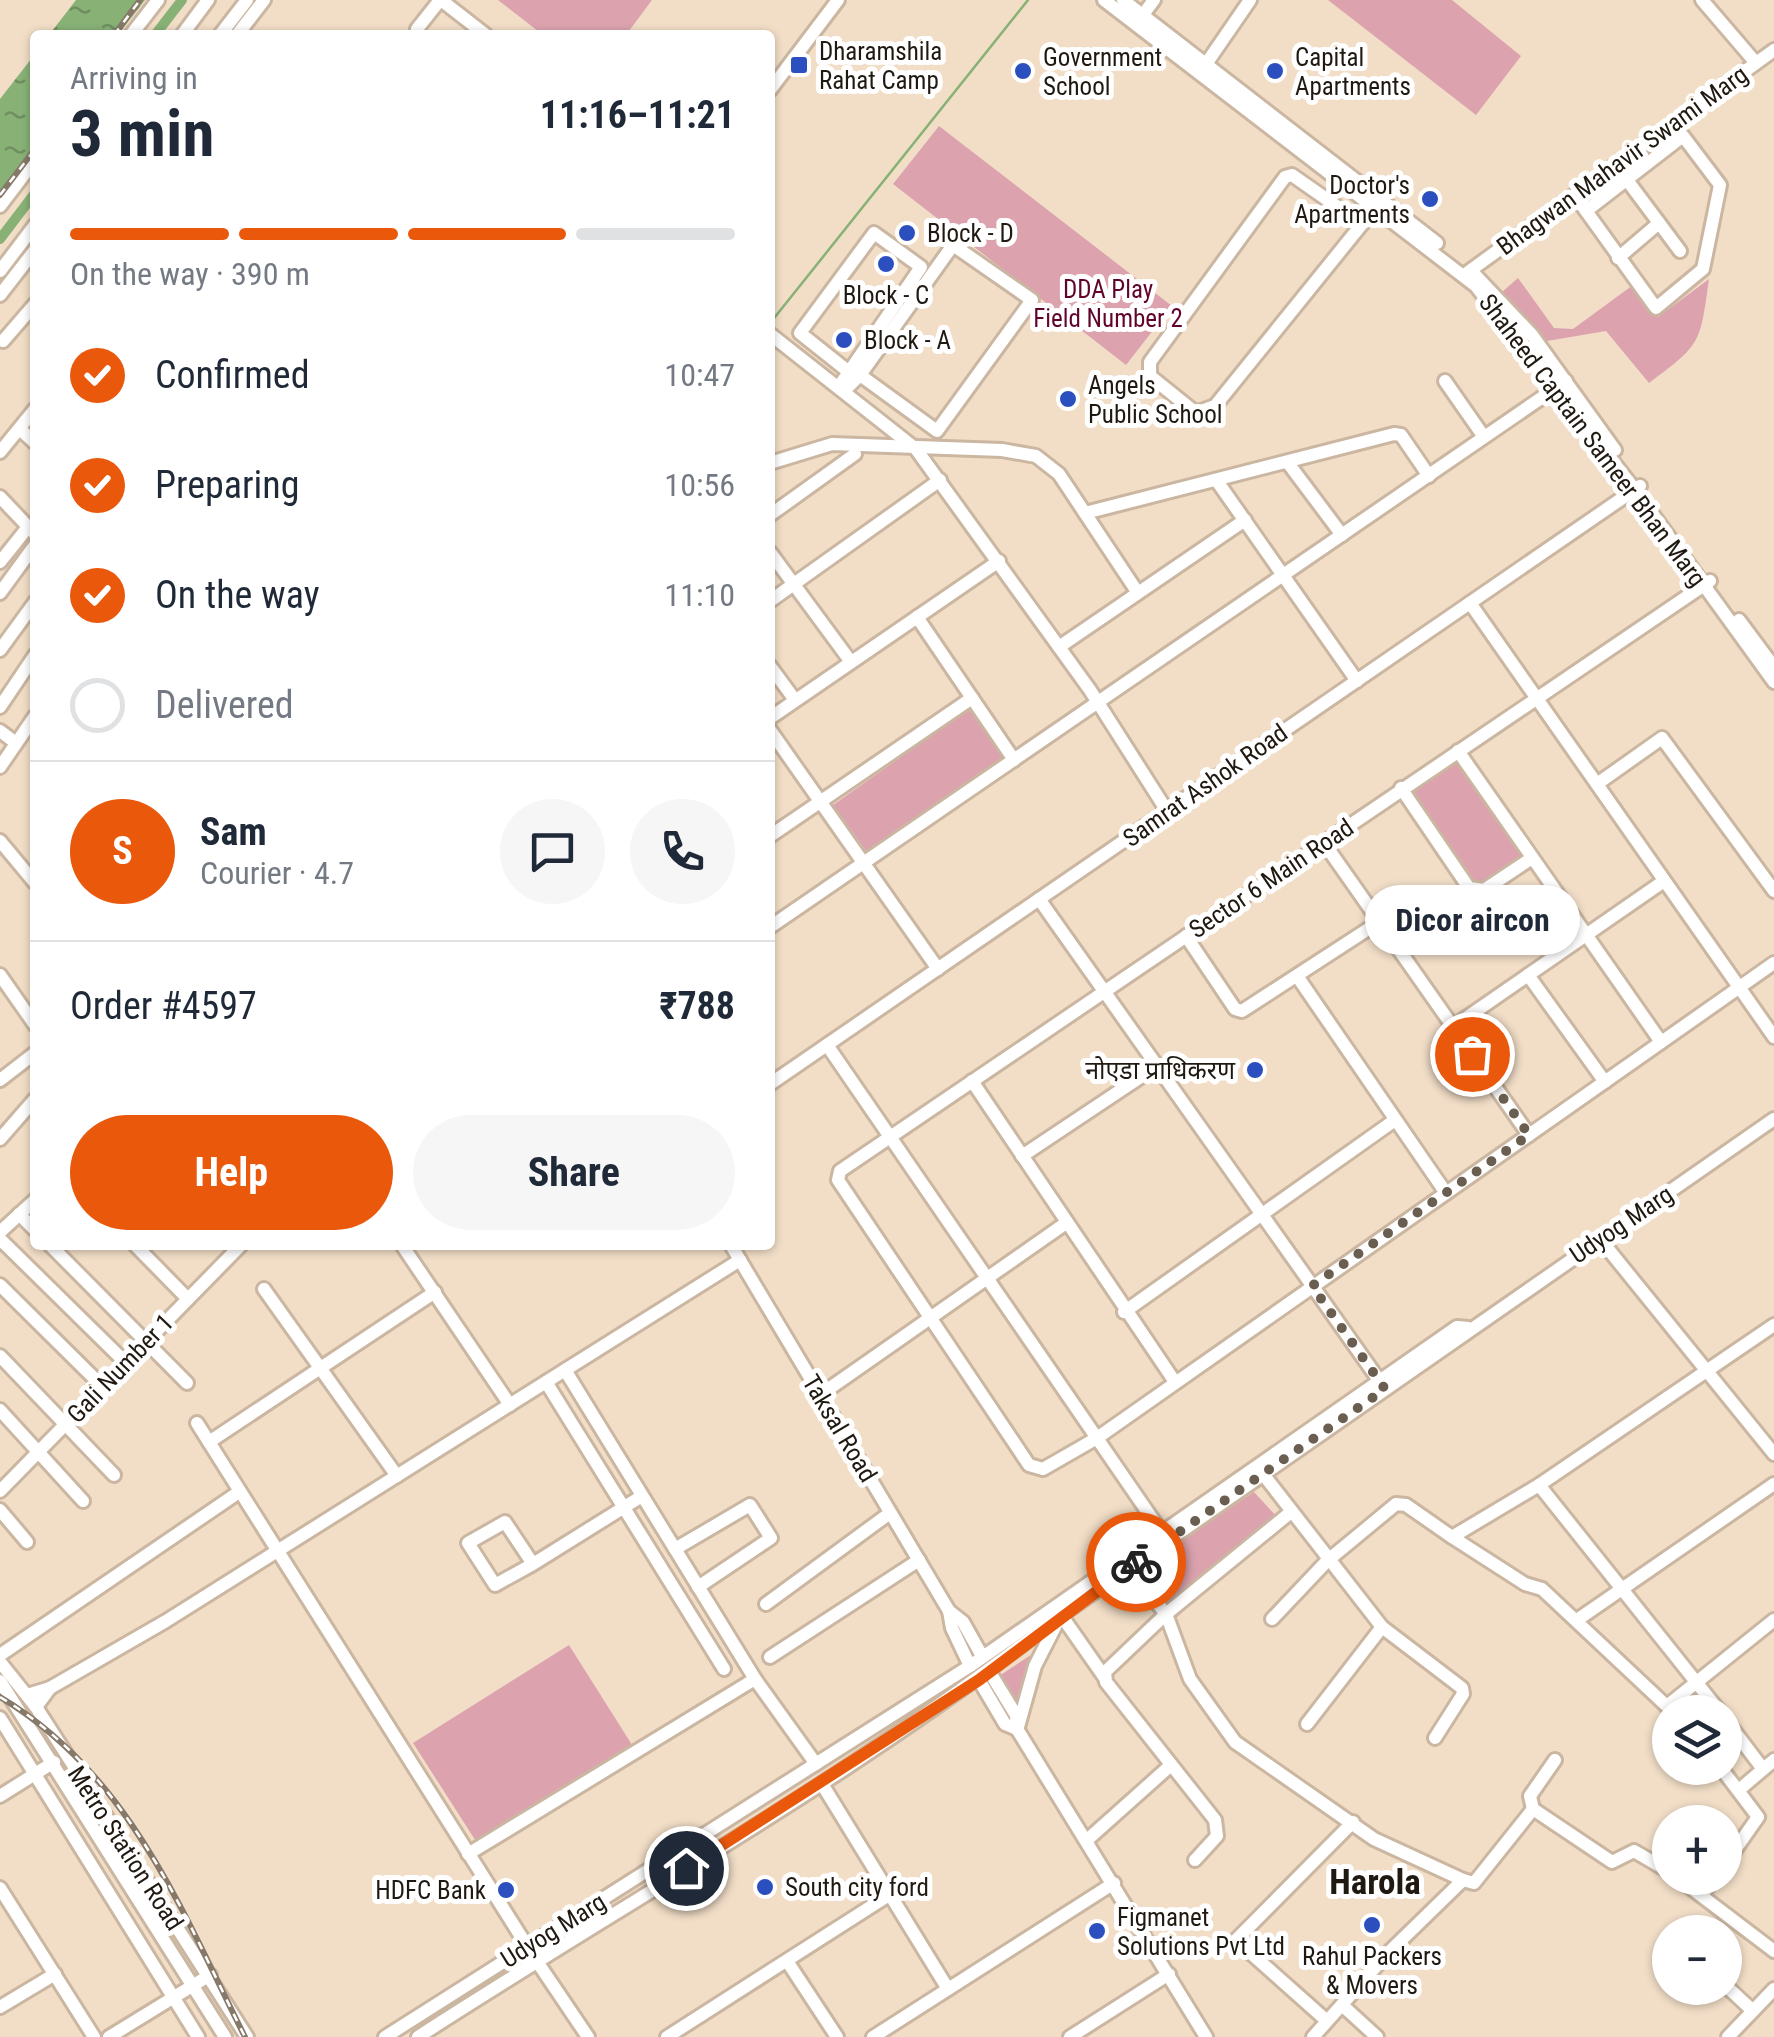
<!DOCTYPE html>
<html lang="en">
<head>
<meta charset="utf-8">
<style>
	:root { --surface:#fff; --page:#f6f6f7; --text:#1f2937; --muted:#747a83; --line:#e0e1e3; --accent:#ea580c }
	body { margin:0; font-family:"Roboto Condensed","Noto Sans Devanagari",sans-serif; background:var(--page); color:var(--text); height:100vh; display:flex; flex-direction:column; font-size:38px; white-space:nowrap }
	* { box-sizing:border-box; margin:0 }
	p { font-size:32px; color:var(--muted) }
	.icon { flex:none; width:55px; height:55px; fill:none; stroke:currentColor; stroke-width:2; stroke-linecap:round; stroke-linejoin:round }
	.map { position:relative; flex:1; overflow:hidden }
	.drawer { position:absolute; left:30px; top:30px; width:745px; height:1220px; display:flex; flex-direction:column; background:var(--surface); border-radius:10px; box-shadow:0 2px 8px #0004 }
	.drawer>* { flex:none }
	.fabs { position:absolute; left:1652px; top:1695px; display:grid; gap:20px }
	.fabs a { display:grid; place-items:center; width:90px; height:90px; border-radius:50%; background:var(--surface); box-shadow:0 2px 8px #0004; font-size:50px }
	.pin { position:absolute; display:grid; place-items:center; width:85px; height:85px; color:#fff; margin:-42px; border:5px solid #fff; border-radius:50%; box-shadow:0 2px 10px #0007 }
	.courier { position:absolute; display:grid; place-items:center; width:100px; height:100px; margin:-50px; border:8px solid #ea580c; border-radius:50%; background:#fff; color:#222; box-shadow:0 2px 12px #0007 }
	.bubble { position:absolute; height:70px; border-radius:35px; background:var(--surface); box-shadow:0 2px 8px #0004; font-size:32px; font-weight:700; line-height:70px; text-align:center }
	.summary em { font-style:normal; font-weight:700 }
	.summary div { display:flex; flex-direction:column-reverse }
	.summary { display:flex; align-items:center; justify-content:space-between; height:170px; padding:0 40px }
	h1 { font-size:65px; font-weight:700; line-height:75px }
	.bar { display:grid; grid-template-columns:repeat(4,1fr); gap:15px 10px; align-content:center; height:120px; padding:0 40px }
	.bar i { height:12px; border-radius:8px; background:var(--line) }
	.bar .selected { background:var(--accent) }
	.bar p { grid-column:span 4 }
	.line { display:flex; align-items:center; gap:25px; padding:0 40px; border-top:2px solid var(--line) }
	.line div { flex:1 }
	.round { display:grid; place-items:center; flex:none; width:105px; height:105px; border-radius:52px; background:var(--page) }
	ol { padding:0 40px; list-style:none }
	li { display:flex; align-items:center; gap:30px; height:110px }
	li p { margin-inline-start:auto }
	li .icon { padding:10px; border-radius:50%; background:var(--accent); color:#fff; stroke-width:4 }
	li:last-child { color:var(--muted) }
	li i { width:55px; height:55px; border:5px solid var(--line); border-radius:50% }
	.primary-button { display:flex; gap:20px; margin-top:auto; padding:20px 40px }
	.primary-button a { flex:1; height:115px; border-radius:60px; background:var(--accent); color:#fff; font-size:40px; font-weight:700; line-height:115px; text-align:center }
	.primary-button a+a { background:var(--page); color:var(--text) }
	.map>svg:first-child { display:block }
	.green { fill:#dca3af }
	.water { fill:url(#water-ripples) }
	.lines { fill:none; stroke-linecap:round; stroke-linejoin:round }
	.stream { stroke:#88b176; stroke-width:2.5 }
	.canal { stroke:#88b176; stroke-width:10 }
	.minor-casing { stroke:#cab6a1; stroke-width:18 }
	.minor { stroke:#fff; stroke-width:12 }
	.rail-casing { stroke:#867969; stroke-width:6 }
	.rail { stroke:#fff; stroke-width:2.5; stroke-dasharray:8; stroke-linecap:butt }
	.done { stroke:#6a5e51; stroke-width:10; stroke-dasharray:0 18 }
	.route { stroke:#ea580c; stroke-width:12 }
	.poi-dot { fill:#2c4fbf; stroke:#fff; stroke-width:4 }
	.labels { text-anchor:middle; stroke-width:10; stroke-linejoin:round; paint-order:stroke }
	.poi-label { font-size:25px; fill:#201911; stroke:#fff; text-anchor:start }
	.street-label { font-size:25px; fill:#201911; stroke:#fff }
	.park-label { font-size:25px; fill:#61042b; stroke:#fff }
	.district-label { font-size:35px; font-weight:bold; fill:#201911; stroke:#fff }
</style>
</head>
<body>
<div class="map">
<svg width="1774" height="2037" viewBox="0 0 1774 2037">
	<defs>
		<pattern id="water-ripples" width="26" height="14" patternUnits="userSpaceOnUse" patternTransform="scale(2.5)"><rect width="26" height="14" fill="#88b176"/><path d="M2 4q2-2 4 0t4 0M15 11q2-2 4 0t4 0" fill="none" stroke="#6f8f5f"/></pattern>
	</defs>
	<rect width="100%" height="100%" fill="#f2dec7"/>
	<g class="green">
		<path d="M498 0H652L626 35H543Z"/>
		<path d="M1328 0H1452L1521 56 1476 115Z"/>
		<path d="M939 126 1172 306 1126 365 893 184Z"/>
		<path d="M1518 278 1554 328 1573 329 1633 285 1658 317 1709 279C1700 343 1702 344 1649 383L1606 331 1547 341 1502 292Z"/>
		<path d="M969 709 1007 763 871 858 833 805Z"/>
		<path d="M1459 759 1524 854 1479 889 1412 789Z"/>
		<path d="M1254 1492 1280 1520 1176 1618 1135 1571Z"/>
		<path d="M569 1645 634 1748 479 1846 413 1743Z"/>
		<path d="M1037 1651 1017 1702 999 1676Z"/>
	</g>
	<g class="water">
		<path d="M76 0H145L118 35H49Z"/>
		<path d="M35 54V146L0 192V99Z"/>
	</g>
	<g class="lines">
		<path class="stream" d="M771 322 1028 0"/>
		<g class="canal">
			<path d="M155 35 182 0"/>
			<path d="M0 239 35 193"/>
		</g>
		<defs>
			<g id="minor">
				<path d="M441 0 486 35"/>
				<path d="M1104 0 1476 286 1635 490 1774 682"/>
				<path d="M1123 0 1437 243"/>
				<path d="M1702 0 1756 63"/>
				<path d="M1142 16 1154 0"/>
				<path d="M417 29 440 0"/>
				<path d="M131 35 158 0"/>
				<path d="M182 35 208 0"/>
				<path d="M220 35 247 0"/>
				<path d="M237 35 264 0"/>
				<path d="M1206 64 1250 0"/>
				<path d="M770 90 838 0"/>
				<path d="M1627 180 1680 251"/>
				<path d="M1576 197 1656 308 1703 269 1720 185 1683 136 1586 211"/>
				<path d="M0 206 35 160"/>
				<path d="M1362 224 1292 175 1285 177 1150 362V376L1196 413 1215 406 1362 224 1380 200"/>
				<path d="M1618 258 1659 223"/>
				<path d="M0 271 35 225"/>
				<path d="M1464 275 1774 50"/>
				<path d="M1475 275 1532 335 1615 450"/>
				<path d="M0 295 35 250"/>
				<path d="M770 334 916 449 1090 690 1167 811"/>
				<path d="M3 341 35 304"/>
				<path d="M1445 381 1484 437"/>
				<path d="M840 385 849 372 800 333 874 233 921 267 849 372"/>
				<path d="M844 391 860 375 953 245 1032 300 937 431 860 375"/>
				<path d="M20 429 35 443"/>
				<path d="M0 452 35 409"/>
				<path d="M770 463 832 444 1002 450 1036 456 1059 474 1138 593"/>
				<path d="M1288 463 1342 535"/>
				<path d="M1217 481 1357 681"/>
				<path d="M0 497 35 534"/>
				<path d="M1085 513 1394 434 1401 435 1429 476"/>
				<path d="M770 515 855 454"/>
				<path d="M770 552 851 662"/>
				<path d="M0 562 28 527"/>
				<path d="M1710 581 840 1171 838 1180 1029 1465 1043 1469 1097 1438 1774 963"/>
				<path d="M0 593 35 545"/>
				<path d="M770 601 940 480"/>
				<path d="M1470 603 1774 1037"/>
				<path d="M917 617 1014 760"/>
				<path d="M1739 620 1774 667"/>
				<path d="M1059 647 1245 520"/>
				<path d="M0 650 35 602"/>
				<path d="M770 666 795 700"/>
				<path d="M0 707 35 655"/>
				<path d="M770 718 999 561"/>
				<path d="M770 730 938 969"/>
				<path d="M0 731 16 743"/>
				<path d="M1458 751 1661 1042"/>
				<path d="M0 767 35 716"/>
				<path d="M1597 784 1662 738 1774 891"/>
				<path d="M1401 788 1469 888 1484 890 1532 858"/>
				<path d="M770 836 972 698"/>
				<path d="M0 841 35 883"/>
				<path d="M1324 843 1529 1135"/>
				<path d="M1039 899 1381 1383"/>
				<path d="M770 927 1566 381"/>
				<path d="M1186 936 1235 1009 1242 1011 1379 922"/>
				<path d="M0 975 35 1025"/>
				<path d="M1528 975 1605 1082"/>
				<path d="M1297 976 1446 1193"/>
				<path d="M1453 1027 1664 881"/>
				<path d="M827 1045 1160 1530"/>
				<path d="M0 1080 35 1053"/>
				<path d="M972 1081 1175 1382"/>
				<path d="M770 1084 1640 486"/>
				<path d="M0 1139 35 1099"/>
				<path d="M1022 1156 1157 1066"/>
				<path d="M19 1214 35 1230"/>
				<path d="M0 1232 35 1200"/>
				<path d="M0 1239 126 1363"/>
				<path d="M1600 1239 1774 1454"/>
				<path d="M50 1245 187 1383"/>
				<path d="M135 1245 188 1299"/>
				<path d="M402 1245 510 1405"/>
				<path d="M731 1245 949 1611 963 1622 982 1656"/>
				<path d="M0 1285 102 1386"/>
				<path d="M264 1289 397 1476"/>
				<path d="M1124 1312 1395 1120"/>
				<path d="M0 1356 114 1475"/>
				<path d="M565 1370 755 1679 816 1764"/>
				<path d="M546 1382 724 1669"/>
				<path d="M820 1395 1066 1223"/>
				<path d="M0 1410 83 1501"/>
				<path d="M197 1423 527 1946"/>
				<path d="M209 1442 435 1292"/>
				<path d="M1263 1474 1382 1627 1462 1688 1463 1694 1435 1738"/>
				<path d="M1539 1485 1720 1712"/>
				<path d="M0 1491 241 1245"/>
				<path d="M0 1510 27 1542"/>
				<path d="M675 1549 750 1505 771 1538 698 1587"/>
				<path d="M533 1564 495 1585 468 1543 505 1522 533 1564 642 1496"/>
				<path d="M1128 1567 1166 1614 1190 1679 1235 1742 1374 1839 1463 1880 1388 1953 1313 2037"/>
				<path d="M766 1604 890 1513"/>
				<path d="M949 1611 952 1628 970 1666"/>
				<path d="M1272 1619 1327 1561 1396 1504 1406 1505 1452 1537"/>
				<path d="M1577 1620 1774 1484"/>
				<path d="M0 1655 239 1492"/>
				<path d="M770 1657 919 1560"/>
				<path d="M0 1662 36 1707 247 2037"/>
				<path d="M989 1671 1016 1715 1017 1729 1206 2037"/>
				<path d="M979 1680 1005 1724 1017 1729"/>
				<path d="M0 1681 225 2037"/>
				<path d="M50 1688 166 1621 740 1260"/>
				<path d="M27 1695 50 1688 36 1707"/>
				<path d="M1667 1706 1774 1620"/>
				<path d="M1673 1712 1542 1589 1525 1584 1452 1537 1539 1485 1774 1325"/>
				<path d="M0 1718 198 2037"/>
				<path d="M1725 1719 1763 1769"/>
				<path d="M1307 1724 1382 1627"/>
				<path d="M1018 1727 1035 1666 1061 1615 1105 1678"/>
				<path d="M1721 1768 1758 1817 1725 1864"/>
				<path d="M822 1784 948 1989"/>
				<path d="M1740 1789 1774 1760"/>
				<path d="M0 1796 54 1762"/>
				<path d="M1533 1809 1530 1796 1555 1760"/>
				<path d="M1087 1840 1171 1765"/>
				<path d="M468 1854 755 1679"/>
				<path d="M1195 1860 1217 1836 1215 1820 1106 1682 1105 1672 1166 1614 1291 1512"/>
				<path d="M1678 1878 1774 1951"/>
				<path d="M1463 1880 1474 1883 1533 1809 1612 1862 1634 1851 1670 1872"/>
				<path d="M0 1888 94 2037"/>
				<path d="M1703 1893 1715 1878"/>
				<path d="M536 1960 588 2037"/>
				<path d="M787 1961 837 2037"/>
				<path d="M1725 1985 1753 2011"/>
				<path d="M1342 2005 1377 2037"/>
				<path d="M0 2007 55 1974"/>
				<path d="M1327 2021 1236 1940 1353 1822"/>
				<path d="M109 2037 210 1975"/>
				<path d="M385 2037 970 1666 1457 1327 1468 1328"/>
				<path d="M418 2037C633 1898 859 1773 1061 1615L1774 1119"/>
				<path d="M667 2037 889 1895"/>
				<path d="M873 2037 1114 1883"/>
				<path d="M1070 2037 1169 1974"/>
				<path d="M1728 2037 1774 1989"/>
			</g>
		</defs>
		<use href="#minor" class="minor-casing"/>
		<use href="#minor" class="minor"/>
		<defs>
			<g id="rail">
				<path d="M114 35 140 0"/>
				<path d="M0 195 35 149"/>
				<path d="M0 1697C129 1774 181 1909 245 2037"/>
			</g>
		</defs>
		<use href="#rail" class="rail-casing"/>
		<use href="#rail" class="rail"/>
	</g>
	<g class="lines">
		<path class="done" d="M1136 1562 1385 1389 1312 1286 1529 1135 1472 1054"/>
		<path class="route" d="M686 1868 979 1680 1136 1562"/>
	</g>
	<g class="poi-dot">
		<rect x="789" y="55" width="20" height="20" rx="5"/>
		<circle cx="1023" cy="71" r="10"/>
		<circle cx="1275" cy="71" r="10"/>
		<circle cx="1430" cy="199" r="10"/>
		<circle cx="907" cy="233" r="10"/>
		<circle cx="886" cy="264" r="10"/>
		<circle cx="844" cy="340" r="10"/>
		<circle cx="1068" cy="399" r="10"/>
		<circle cx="1255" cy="1070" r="10"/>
		<circle cx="765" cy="1887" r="10"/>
		<circle cx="506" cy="1890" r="10"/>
		<circle cx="1372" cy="1925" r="10"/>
		<circle cx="1097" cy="1931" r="10"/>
	</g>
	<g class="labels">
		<g class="poi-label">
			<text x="819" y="60">Dharamshila<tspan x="819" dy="29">Rahat Camp</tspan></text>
			<text x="1043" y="66">Government<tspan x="1043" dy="29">School</tspan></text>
			<text x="1295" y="66">Capital<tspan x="1295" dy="29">Apartments</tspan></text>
			<text x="1410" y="194" text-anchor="end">Doctor's<tspan x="1410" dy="29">Apartments</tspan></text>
			<text x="927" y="242">Block - D</text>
			<text x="886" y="304" text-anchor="middle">Block - C</text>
			<text x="864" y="349">Block - A</text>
			<text x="1088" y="394">Angels<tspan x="1088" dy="29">Public School</tspan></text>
			<text x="1235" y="1079" text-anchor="end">नोएडा प्राधिकरण</text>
			<text x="785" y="1896">South city ford</text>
			<text x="486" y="1899" text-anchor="end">HDFC Bank</text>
			<text x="1117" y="1926">Figmanet<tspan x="1117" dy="29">Solutions Pvt Ltd</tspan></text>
			<text x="1372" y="1965" text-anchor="middle">Rahul Packers<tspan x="1372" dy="29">&amp; Movers</tspan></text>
		</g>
		<g class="street-label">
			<text transform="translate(1622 160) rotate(-36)" y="9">Bhagwan Mahavir Swami Marg</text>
			<text transform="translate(1593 440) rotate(53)" y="9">Shaheed Captain Sameer Bhan Marg</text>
			<text transform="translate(1205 785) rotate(-35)" y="9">Samrat Ashok Road</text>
			<text transform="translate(1271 878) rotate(-34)" y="9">Sector 6 Main Road</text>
			<text transform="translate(1621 1224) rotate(-34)" y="9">Udyog Marg</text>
			<text transform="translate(120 1368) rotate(-46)" y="9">Gali Number 1</text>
			<text transform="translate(840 1428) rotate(59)" y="9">Taksal Road</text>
			<text transform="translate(126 1848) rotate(57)" y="9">Metro Station Road</text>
			<text transform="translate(553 1930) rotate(-32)" y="9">Udyog Marg</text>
		</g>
		<g class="park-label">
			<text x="1108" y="298">DDA Play<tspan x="1108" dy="29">Field Number 2</tspan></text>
		</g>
		<g class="district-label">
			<text x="1375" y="1894">Harola</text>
		</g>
	</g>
</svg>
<div class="fabs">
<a><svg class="icon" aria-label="layers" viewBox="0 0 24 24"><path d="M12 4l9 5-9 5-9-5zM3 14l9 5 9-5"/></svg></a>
<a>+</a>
<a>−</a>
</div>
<div class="pin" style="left:1472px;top:1054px;background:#ea580c"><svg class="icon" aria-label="bag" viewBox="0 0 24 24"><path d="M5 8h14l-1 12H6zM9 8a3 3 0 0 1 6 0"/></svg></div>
<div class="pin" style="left:686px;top:1868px;background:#1f2937"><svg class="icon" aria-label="home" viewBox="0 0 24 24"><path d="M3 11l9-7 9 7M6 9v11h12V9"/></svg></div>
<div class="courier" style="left:1136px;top:1562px"><svg class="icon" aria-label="bike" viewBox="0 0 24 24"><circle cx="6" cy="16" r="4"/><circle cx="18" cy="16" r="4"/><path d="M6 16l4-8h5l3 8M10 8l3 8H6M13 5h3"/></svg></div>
<div class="bubble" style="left:1365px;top:885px;width:215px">Dicor aircon</div>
<section class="drawer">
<div class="summary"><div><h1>3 min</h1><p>Arriving in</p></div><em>11:16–11:21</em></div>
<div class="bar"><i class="selected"></i><i class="selected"></i><i class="selected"></i><i></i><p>On the way · 390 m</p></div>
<ol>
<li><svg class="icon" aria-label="check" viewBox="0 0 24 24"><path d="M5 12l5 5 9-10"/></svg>Confirmed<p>10:47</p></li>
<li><svg class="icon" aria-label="check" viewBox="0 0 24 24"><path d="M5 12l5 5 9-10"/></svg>Preparing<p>10:56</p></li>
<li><svg class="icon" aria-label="check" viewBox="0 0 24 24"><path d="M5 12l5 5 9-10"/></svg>On the way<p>11:10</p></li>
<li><i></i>Delivered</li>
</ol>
<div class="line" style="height:180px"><b class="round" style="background:var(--accent);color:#fff">S</b><div><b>Sam</b><p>Courier · 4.7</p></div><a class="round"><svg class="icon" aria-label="chat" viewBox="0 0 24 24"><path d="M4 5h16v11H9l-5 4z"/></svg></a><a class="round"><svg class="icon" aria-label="phone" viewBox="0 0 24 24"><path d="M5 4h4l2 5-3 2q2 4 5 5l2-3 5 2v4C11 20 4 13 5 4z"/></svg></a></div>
<div class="line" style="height:130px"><div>Order #4597</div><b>₹788</b></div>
<div class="primary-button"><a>Help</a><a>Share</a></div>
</section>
</div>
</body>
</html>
